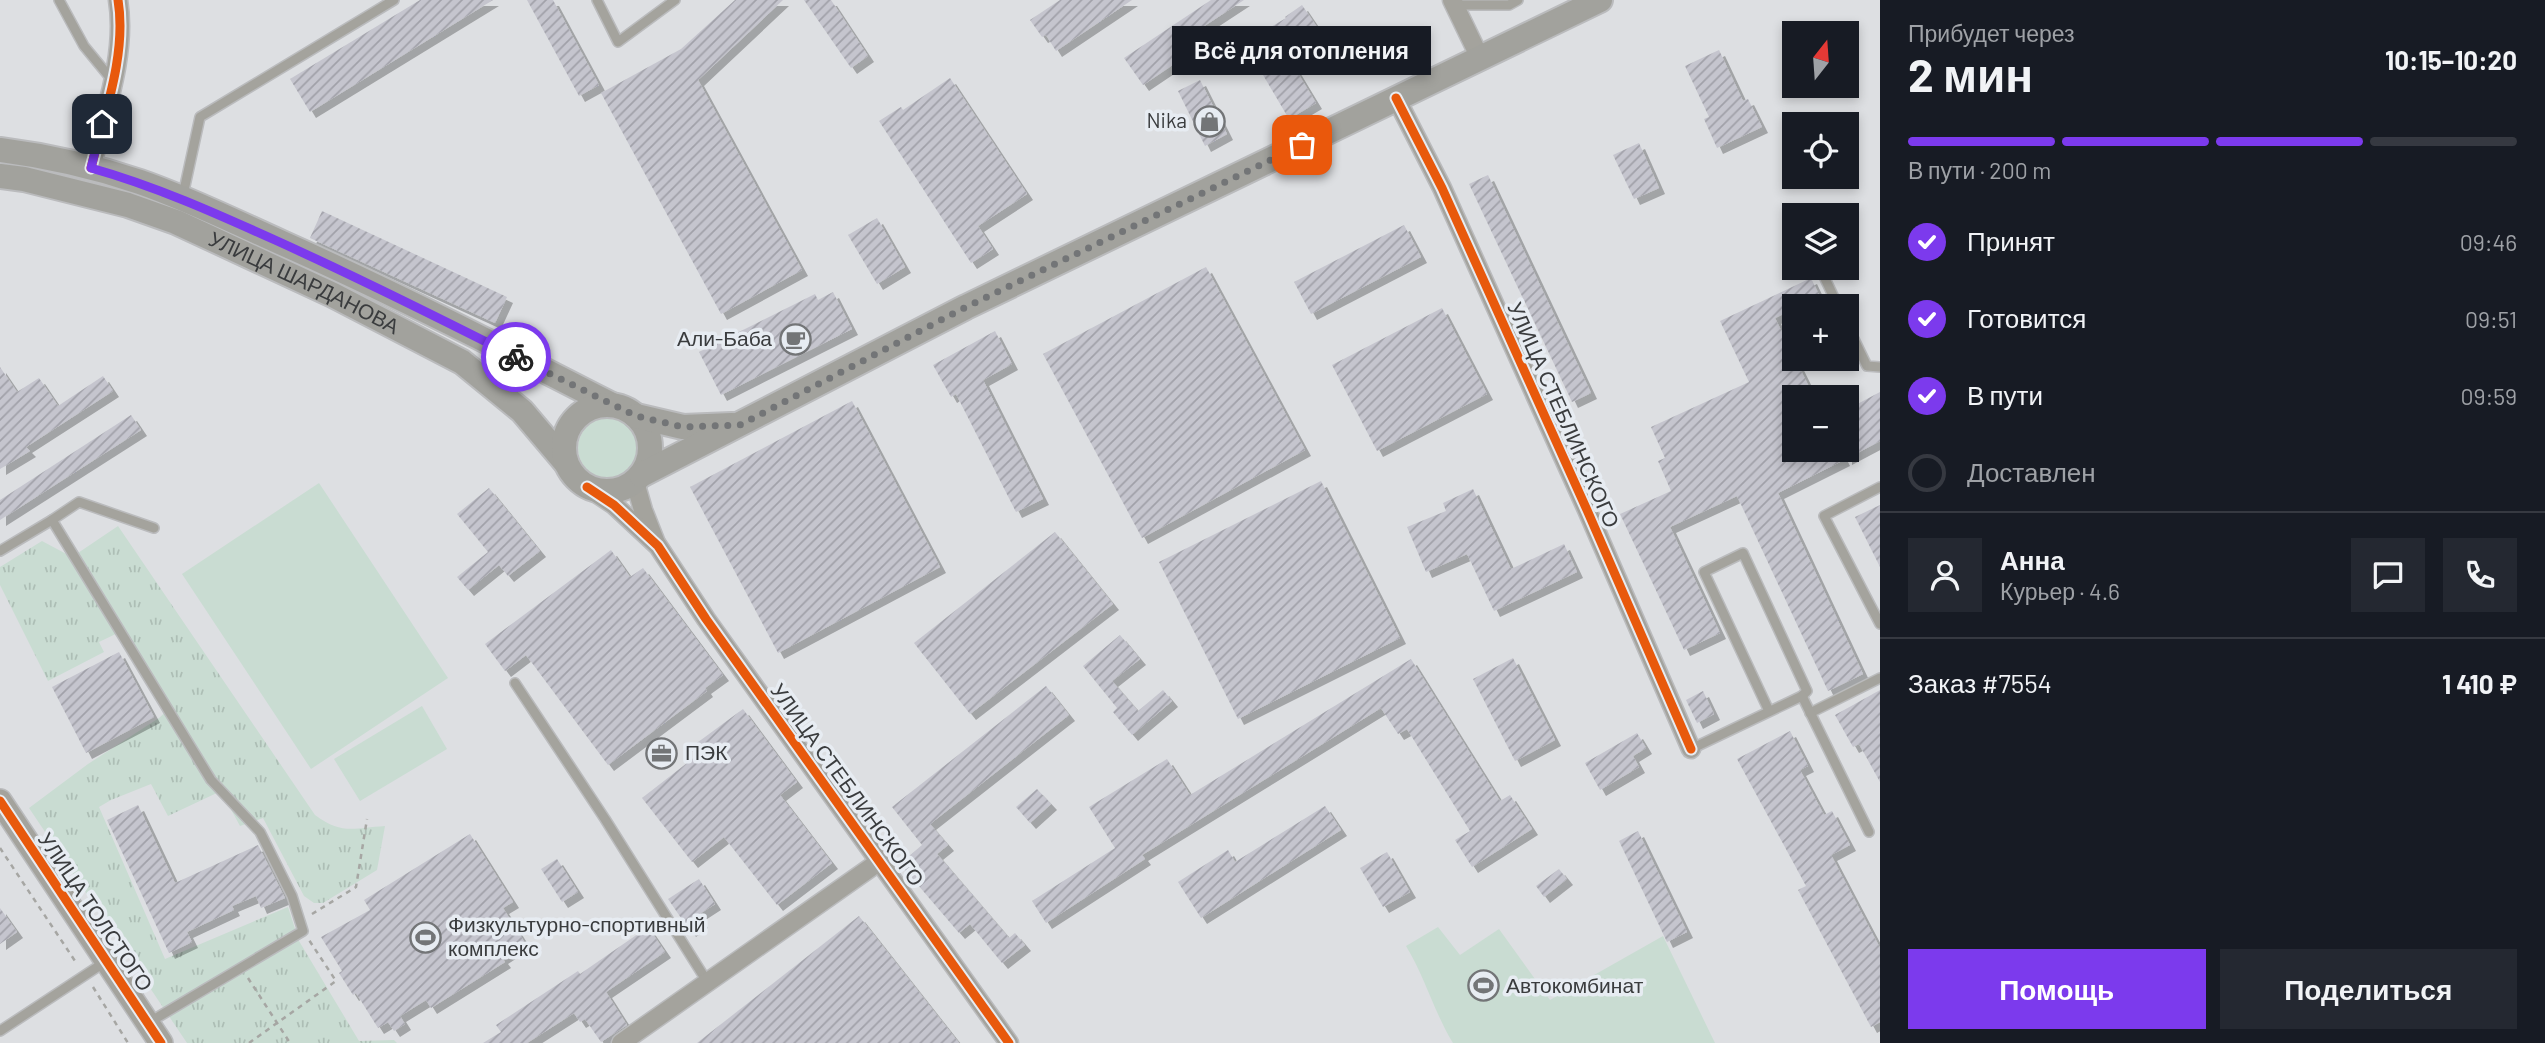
<!DOCTYPE html>
<html lang="ru">
<head>
<meta charset="utf-8">
<style>
	:root { --surface:#171b24; --page:#242831; --text:#f1f3f6; --muted:#9ea1a6; --line:#363941; --accent:#7c3aed }
	body { margin:0; font-family:Barlow,sans-serif; background:var(--page); color:var(--text); height:100vh; display:flex; flex-direction:column; font-size:26px; white-space:nowrap }
	* { box-sizing:border-box; margin:0 }
	p { font-size:23px; color:var(--muted) }
	.icon { flex:none; width:38px; height:38px; fill:none; stroke:currentColor; stroke-width:2; stroke-linecap:round; stroke-linejoin:round }
	.map { position:relative; flex:1; overflow:hidden }
	.details { display:flex; flex-direction:column; background:var(--surface); width:665px }
	.details>* { flex:none }
	.needle { width:46px; rotate:17deg }
	.tools { position:absolute; left:1782px; top:21px; display:grid; gap:14px }
	.tools a { display:grid; place-items:center; width:77px; height:77px; border-radius:0px; background:var(--surface); box-shadow:0 4px 10px #0003; font-size:35px }
	.pin { position:absolute; display:grid; place-items:center; width:60px; height:60px; color:#fff; margin:-30px; border-radius:14px; box-shadow:0 4px 10px #0006 }
	.courier { position:absolute; display:grid; place-items:center; width:70px; height:70px; margin:-35px; border:5px solid #7c3aed; border-radius:50%; background:#fff; color:#222; box-shadow:0 2px 9px #0007 }
	.bubble { position:absolute; height:49px; border-radius:0px; background:var(--surface); box-shadow:0 4px 10px #0003; font-size:23px; font-weight:700; line-height:49px; text-align:center }
	.overview em { font-style:normal; font-weight:700 }
	.overview div { display:flex; flex-direction:column-reverse }
	.overview { display:flex; align-items:center; justify-content:space-between; height:119px; padding:0 28px }
	h1 { font-size:46px; font-weight:700; line-height:52px }
	.bar { display:grid; grid-template-columns:repeat(4,1fr); gap:10px 7px; align-content:center; height:84px; padding:0 28px }
	.bar i { height:9px; border-radius:5px; background:var(--line) }
	.bar .current { background:var(--accent) }
	.bar p { grid-column:span 4 }
	.line { display:flex; align-items:center; gap:18px; padding:0 28px; border-top:2px solid var(--line) }
	.line div { flex:1 }
	.round { display:grid; place-items:center; flex:none; width:74px; height:74px; border-radius:0px; background:var(--page) }
	ol { padding:0 28px; list-style:none }
	li { display:flex; align-items:center; gap:21px; height:77px }
	li p { margin-inline-start:auto }
	li .icon { padding:7px; border-radius:50%; background:var(--accent); color:#fff; stroke-width:4 }
	li:last-child { color:var(--muted) }
	li i { width:38px; height:38px; border:4px solid var(--line); border-radius:50% }
	.cta { display:flex; gap:14px; margin-top:auto; padding:14px 28px }
	.cta a { flex:1; height:80px; border-radius:0px; background:var(--accent); color:#fff; font-size:28px; font-weight:700; line-height:80px; text-align:center }
	.cta a+a { background:var(--page); color:var(--text) }
	main { display:flex; flex:1; min-height:0 }
	.map>svg:first-child { display:block }
	.green { fill:#c9dcd2 }
	.park { fill:url(#park-tufts) }
	.building { fill:url(#building-hatch); filter:url(#shadow) }
	.lines { fill:none; stroke-linecap:round; stroke-linejoin:round }
	.service-casing { stroke:#babbbd; stroke-width:12 }
	.minor-casing { stroke:#babbbd; stroke-width:21 }
	.tertiary-casing { stroke:#babbbd; stroke-width:26 }
	.secondary-casing { stroke:#babbbd; stroke-width:28 }
	.path { stroke:#a6a6a3; stroke-width:2.5; stroke-dasharray:5 5; stroke-linecap:butt }
	.service { stroke:#a4a39d; stroke-width:9 }
	.minor { stroke:#a4a39d; stroke-width:18 }
	.tertiary { stroke:#a4a39d; stroke-width:23 }
	.secondary { stroke:#a2a29d; stroke-width:24 }
	.cycleway-casing { stroke:#e7ecf2; stroke-width:13 }
	.cycleway { stroke:#e8590c; stroke-width:9 }
	.done { stroke:#737577; stroke-width:7; stroke-dasharray:0 12.6 }
	.route { stroke:#7c3aed; stroke-width:9 }
	.labels { text-anchor:middle; stroke-width:7; stroke-linejoin:round; paint-order:stroke }
	.poi-label { font-size:21px; fill:#3a3c3e; stroke:#e7ecf2; text-anchor:start }
	.street-label { font-size:21px; fill:#3a3c3e; stroke:#e7ecf2 }
</style>
</head>
<body>
<main>
<div class="map">
<svg width="1880" height="1043" viewBox="0 0 1880 1043">
	<defs>
		<pattern id="park-tufts" width="24" height="20" patternUnits="userSpaceOnUse" patternTransform="scale(1.75)"><rect width="24" height="20" fill="#c9dcd2"/><path d="M3 7l-1-3M5 7V3M7 7l1-3M15 17l-1-3M17 17v-4M19 17l1-3" fill="none" stroke="#adbeb5"/></pattern>
		<pattern id="building-hatch" width="6" height="6" patternUnits="userSpaceOnUse" patternTransform="scale(1.75)"><rect width="6" height="6" fill="#c5c5ce"/><path d="M-1 1l2-2M0 6l6-6M5 7l2-2" fill="none" stroke="#a1a1a9"/></pattern>
		<filter id="shadow"><feDropShadow dx="6" dy="6" stdDeviation="0" flood-color="#0004"/></filter>
	</defs>
	<rect width="100%" height="100%" fill="#dddfe2"/>
	<g class="green">
		<circle cx="608" cy="448" r="30"/>
		<path d="M319 483 448 678 311 769 182 574Z"/>
		<path d="M422 706 447 749 360 801 334 759Z"/>
		<path d="M1438 927 1460 955 1499 929 1550 1000 1663 936 1715 1043H1453C1434 1012 1425 977 1406 946Z"/>
	</g>
	<path class="park" d="M118 526 315 815C342 835 353 828 385 826L377 870 323 903H314L304 896 263 818 240 826 221 791 168 816 151 784 111 800 99 807 165 959 288 907 299 941 359 1041 394 1040 397 1043H187L29 808 88 764 159 718 171 707 124 630 99 642 104 652 48 681 0 585V567L42 541 72 557Z"/>
	<g class="building">
		<path d="M420 0H493L310 112 290 79Z"/>
		<path d="M527 0H553L599 85 579 96Z"/>
		<path d="M735 0H783L698 80 802 270 721 314 601 93 681 49Z"/>
		<path d="M804 0H831L868 56 851 68Z"/>
		<path d="M1060 0H1132L1056 51 1046 35 1042 37 1030 20Z"/>
		<path d="M1211 0H1244L1186 38 1191 45 1176 55 1180 60 1143 85 1124 58Z"/>
		<path d="M1302 5 1321 33 1287 55 1316 103 1289 119 1256 63 1248 69 1236 48 1286 18 1285 17Z"/>
		<path d="M1719 50 1743 101 1748 99 1762 127 1717 148 1704 119 1709 117 1685 66Z"/>
		<path d="M950 78 1027 194 978 226 993 249 971 263 879 121 901 107 903 110Z"/>
		<path d="M1200 80 1227 134 1205 146 1178 91Z"/>
		<path d="M1639 143 1659 188 1634 199 1613 155Z"/>
		<path d="M1488 175 1591 393 1572 402 1469 184Z"/>
		<path d="M322 211 507 297 495 323 310 238Z"/>
		<path d="M877 218 905 267 877 284 848 235Z"/>
		<path d="M1404 225 1421 257 1311 314 1294 282Z"/>
		<path d="M1206 267 1305 450 1142 538 1043 354Z"/>
		<path d="M1811 278 1820 297 1799 306H1794V309L1775 318 1814 397H1794V450H1839L1844 460 1778 493 1863 674 1828 691 1737 496 1670 527 1720 633 1684 650 1620 514 1671 491 1658 461 1665 458 1651 427 1749 382 1720 321Z"/>
		<path d="M833 292 852 329 721 395 699 352 815 294 818 300Z"/>
		<path d="M1442 308 1487 394 1377 451 1332 365Z"/>
		<path d="M995 331 1012 364 983 380 1043 499 1016 512 956 394 951 397 933 365Z"/>
		<path d="M0 367 17 392 39 378 58 406 103 376 113 391 26 447 30 451 0 469Z"/>
		<path d="M1880 392V441L1846 459V410Z"/>
		<path d="M852 401 940 567 778 653 690 487Z"/>
		<path d="M131 415 141 430 0 520V500Z"/>
		<path d="M1321 481 1400 638 1238 719 1159 562Z"/>
		<path d="M489 488 540 551 508 576 499 565 468 590 457 577 488 552 457 514Z"/>
		<path d="M1473 489 1511 569 1564 544 1577 572 1494 611 1467 554 1426 572 1407 527 1446 511 1443 503Z"/>
		<path d="M1880 505V567L1855 517Z"/>
		<path d="M1055 532 1113 604 970 714 914 643Z"/>
		<path d="M611 550 630 577 643 568 723 675 705 688 707 691 608 765 526 655 505 671 485 644Z"/>
		<path d="M1120 635 1140 659 1112 681 1138 711 1163 690 1172 701 1132 735 1113 712 1117 708 1083 666Z"/>
		<path d="M119 652 154 717 86 753 52 687Z"/>
		<path d="M1513 658 1555 740 1515 761 1473 679Z"/>
		<path d="M1411 659 1500 801 1510 795 1532 829 1472 867 1455 840 1470 831 1407 729 1398 734 1381 708 1142 855 1145 859 1046 923 1032 901 1115 848 1089 807 1167 759 1190 795Z"/>
		<path d="M1046 686 1069 715 930 824 948 845 937 854 1009 938 1015 933 1025 945 1002 963 970 924 959 933 900 864 922 845 892 807Z"/>
		<path d="M1880 690V782L1859 744 1853 747 1835 715Z"/>
		<path d="M1703 691 1714 714 1697 723 1686 700Z"/>
		<path d="M743 709 797 782 780 795 832 863 777 905 724 837 692 862 642 798 696 756 690 748Z"/>
		<path d="M1790 731 1808 766 1800 770 1824 815 1832 811 1850 845 1831 855 1880 948V1022L1871 1027 1798 890 1806 886 1737 759Z"/>
		<path d="M1637 733 1646 748 1633 756 1639 767 1600 790 1585 763Z"/>
		<path d="M1037 789 1051 804 1030 823 1016 807Z"/>
		<path d="M138 805 175 883 258 845 285 898 261 908 256 896 232 906 234 910 187 932 192 942 169 953 107 820Z"/>
		<path d="M1325 806 1341 830 1201 918 1178 882 1228 850 1235 862Z"/>
		<path d="M1638 831 1687 932 1667 942 1619 841Z"/>
		<path d="M470 834 513 902 503 908 525 943 502 958 505 962 431 1008 426 1000 400 1016 405 1024 394 1031 388 1022 378 1028 356 993 353 995 339 973 342 971 321 937 370 910 364 900Z"/>
		<path d="M1387 852 1410 892 1383 907 1360 868Z"/>
		<path d="M557 859 578 892 562 902 541 869Z"/>
		<path d="M1559 869 1567 879 1544 897 1536 886Z"/>
		<path d="M699 879 715 904 698 915 702 922 690 931 668 899Z"/>
		<path d="M0 908 17 932 0 944Z"/>
		<path d="M859 916 959 1043H697Z"/>
		<path d="M648 927 665 952 606 992 627 1025 601 1042 585 1019 580 1022 574 1013 527 1043H483L501 1032 496 1025 578 971 580 974Z"/>
	</g>
	<g class="lines">
		<defs>
			<g id="service">
				<path d="M59 0 84 46 112 80"/>
				<path d="M597 0 618 42 675 0"/>
				<path d="M1455 5H1509L1518 0"/>
				<path d="M183 195 200 117 394 0"/>
				<path d="M1820 268 1838 306"/>
				<path d="M1846 323 1867 366 1880 367"/>
				<path d="M1880 487 1824 516 1880 624"/>
				<path d="M0 551 52 520"/>
				<path d="M515 683 605 819 708 983"/>
				<path d="M1769 711 1704 572 1743 553 1807 691 1802 696"/>
				<path d="M1810 713 1880 678"/>
				<path d="M1691 749 1802 696 1869 832"/>
				<path d="M148 1023 303 931 292 896 260 832 211 780 52 520 79 502 154 528"/>
				<path d="M0 1031 105 962"/>
			</g>
			<g id="minor">
				<path d="M1452 0 1480 58"/>
				<path d="M1396 98 1442 188 1587 510 1691 749"/>
				<path d="M91 168C104 115 127 54 118 0"/>
				<path d="M635 482 643 510 656 543"/>
				<path d="M587 487 614 505 658 546 706 619 1009 1043"/>
				<path d="M621 1043 880 861"/>
			</g>
			<path id="tertiary" d="M0 801 161 1043"/>
			<g id="secondary">
				<path d="M0 150C47 156 95 167 140 182 189 199 235 222 282 243 394 293 503 349 612 405"/>
				<path id="s1" d="M0 176 24 179 128 205 176 222 333 295 462 362 522 411 566 463"/>
				<circle cx="607" cy="448" r="43"/>
				<path d="M636 416 683 427 732 425"/>
				<path d="M641 475 966 307 1600 0"/>
			</g>
		</defs>
		<use href="#service" class="service-casing"/>
		<use href="#minor" class="minor-casing"/>
		<use href="#tertiary" class="tertiary-casing"/>
		<use href="#secondary" class="secondary-casing"/>
		<g class="path">
			<path d="M0 848 77 964"/>
			<path d="M312 914 356 887 367 819"/>
			<path d="M248 978 290 1043"/>
			<path d="M93 987 128 1043"/>
			<path d="M249 1043 336 981 309 940"/>
		</g>
		<use href="#service" class="service"/>
		<use href="#minor" class="minor"/>
		<use href="#tertiary" class="tertiary"/>
		<use href="#secondary" class="secondary"/>
		<defs>
			<g id="cycleway">
				<path d="M1396 98 1442 188 1587 510 1691 749"/>
				<path d="M91 168C104 115 127 54 118 0"/>
				<path d="M587 487 614 505 658 546 706 619 1009 1043"/>
				<path d="M0 801 161 1043"/>
			</g>
		</defs>
		<use href="#cycleway" class="cycleway-casing"/>
		<use href="#cycleway" class="cycleway"/>
	</g>
	<g class="lines">
		<path class="done" d="M516 357 636 416 683 427 740 425 966 307 1302 145"/>
		<path class="route" d="M102 124 91 168C155 186 215 213 275 240 357 277 437 317 516 357"/>
	</g>
	<defs>
		<symbol id="shop-ring" viewBox="-11 -11 22 22"><circle r="9.5" fill="#e7ecf2" stroke="#737577" stroke-width="1.5"/><path d="M-5-2.5h2.3a2.7 3.5 0 0 1 5.4 0H5L5.5 6h-11ZM-1.5-2.5h3a1.5 2.3 0 0 0-3 0Z" fill="#737577"/></symbol>
		<symbol id="cafe-ring" viewBox="-11 -11 22 22"><circle r="9.5" fill="#e7ecf2" stroke="#737577" stroke-width="1.5"/><path d="M-5.5-4.5H6V0H3Q3 3.5 0 3.5H-2.5Q-5.5 3.5-5.5 0ZM3-3.2v2h1.7v-2ZM-6 4.5H4V6H-6Z" fill="#737577"/></symbol>
		<symbol id="office-ring" viewBox="-11 -11 22 22"><circle r="9.5" fill="#e7ecf2" stroke="#737577" stroke-width="1.5"/><path d="M-6-3h4V-5.5h4V-3h4V5H-6ZM-1-4.5V-3h2v-1.5ZM-6 0V1H6V0Z" fill="#737577"/></symbol>
		<symbol id="stadium-ring" viewBox="-11 -11 22 22"><circle r="9.5" fill="#e7ecf2" stroke="#737577" stroke-width="1.5"/><path d="M0-5a6.5 5 0 1 0 0 10a6.5 5 0 1 0 0-10ZM-3.5-1.8h7v3.6h-7Z" fill="#737577"/></symbol>
	</defs>
	<g fill-rule="evenodd">
		<use href="#shop-ring" x="1192" y="104" width="35" height="35"/>
		<use href="#cafe-ring" x="778" y="322" width="35" height="35"/>
		<use href="#office-ring" x="644" y="736" width="35" height="35"/>
		<use href="#stadium-ring" x="408" y="920" width="35" height="35"/>
		<use href="#stadium-ring" x="1466" y="968" width="35" height="35"/>
	</g>
	<g class="labels">
		<g class="poi-label">
			<text x="1187" y="128" text-anchor="end">Nika</text>
			<text x="772" y="346" text-anchor="end">Али-Баба</text>
			<text x="685" y="760">ПЭК</text>
			<text x="448" y="932">Физкультурно-спортивный<tspan x="448" dy="24">комплекс</tspan></text>
			<text x="1506" y="993">Автокомбинат</text>
		</g>
		<g class="street-label">
			<text dy="7" stroke="none"><textPath href="#s1" startOffset="324">УЛИЦА ШАРДАНОВА</textPath></text>
			<text transform="translate(1563 415) rotate(66)" y="7">УЛИЦА СТЕБЛИНСКОГО</text>
			<text transform="translate(847 785) rotate(54)" y="7">УЛИЦА СТЕБЛИНСКОГО</text>
			<text transform="translate(95 912) rotate(56)" y="7">УЛИЦА ТОЛСТОГО</text>
		</g>
	</g>
</svg>
<div class="tools">
<a><svg class="needle" viewBox="-14 -14 28 28"><path d="M0-13l5 13h-10z" fill="#e53935"/><path d="M0 13l5-13h-10z" fill="#9ea1a6"/></svg></a>
<a><svg class="icon" aria-label="locate" viewBox="0 0 24 24"><circle cx="12" cy="12" r="6"/><path d="M12 2v4M12 18v4M2 12h4M18 12h4"/></svg></a>
<a><svg class="icon" aria-label="layers" viewBox="0 0 24 24"><path d="M12 4l9 5-9 5-9-5zM3 14l9 5 9-5"/></svg></a>
<a>+</a>
<a>−</a>
</div>
<div class="pin" style="left:1302px;top:145px;background:#ea580c"><svg class="icon" aria-label="bag" viewBox="0 0 24 24"><path d="M5 8h14l-1 12H6zM9 8a3 3 0 0 1 6 0"/></svg></div>
<div class="pin" style="left:102px;top:124px;background:#1f2937"><svg class="icon" aria-label="home" viewBox="0 0 24 24"><path d="M3 11l9-7 9 7M6 9v11h12V9"/></svg></div>
<div class="courier" style="left:516px;top:357px"><svg class="icon" aria-label="bike" viewBox="0 0 24 24"><circle cx="6" cy="16" r="4"/><circle cx="18" cy="16" r="4"/><path d="M6 16l4-8h5l3 8M10 8l3 8H6M13 5h3"/></svg></div>
<div class="bubble" style="left:1172px;top:26px;width:259px">Всё для отопления</div>
</div>
<section class="details">
<div class="overview"><div><h1>2 мин</h1><p>Прибудет через</p></div><em>10:15–10:20</em></div>
<div class="bar"><i class="current"></i><i class="current"></i><i class="current"></i><i></i><p>В пути · 200 m</p></div>
<ol>
<li><svg class="icon" aria-label="check" viewBox="0 0 24 24"><path d="M5 12l5 5 9-10"/></svg>Принят<p>09:46</p></li>
<li><svg class="icon" aria-label="check" viewBox="0 0 24 24"><path d="M5 12l5 5 9-10"/></svg>Готовится<p>09:51</p></li>
<li><svg class="icon" aria-label="check" viewBox="0 0 24 24"><path d="M5 12l5 5 9-10"/></svg>В пути<p>09:59</p></li>
<li><i></i>Доставлен</li>
</ol>
<div class="line" style="height:126px"><a class="round"><svg class="icon" aria-label="person" viewBox="0 0 24 24"><circle cx="12" cy="8" r="4"/><path d="M4 21q1-7 8-7t8 7"/></svg></a><div><b>Анна</b><p>Курьер · 4.6</p></div><a class="round"><svg class="icon" aria-label="chat" viewBox="0 0 24 24"><path d="M4 5h16v11H9l-5 4z"/></svg></a><a class="round"><svg class="icon" aria-label="phone" viewBox="0 0 24 24"><path d="M5 4h4l2 5-3 2q2 4 5 5l2-3 5 2v4C11 20 4 13 5 4z"/></svg></a></div>
<div class="line" style="height:91px"><div>Заказ #7554</div><b>1 410 ₽</b></div>
<div class="cta"><a>Помощь</a><a>Поделиться</a></div>
</section>
</main>
</body>
</html>
